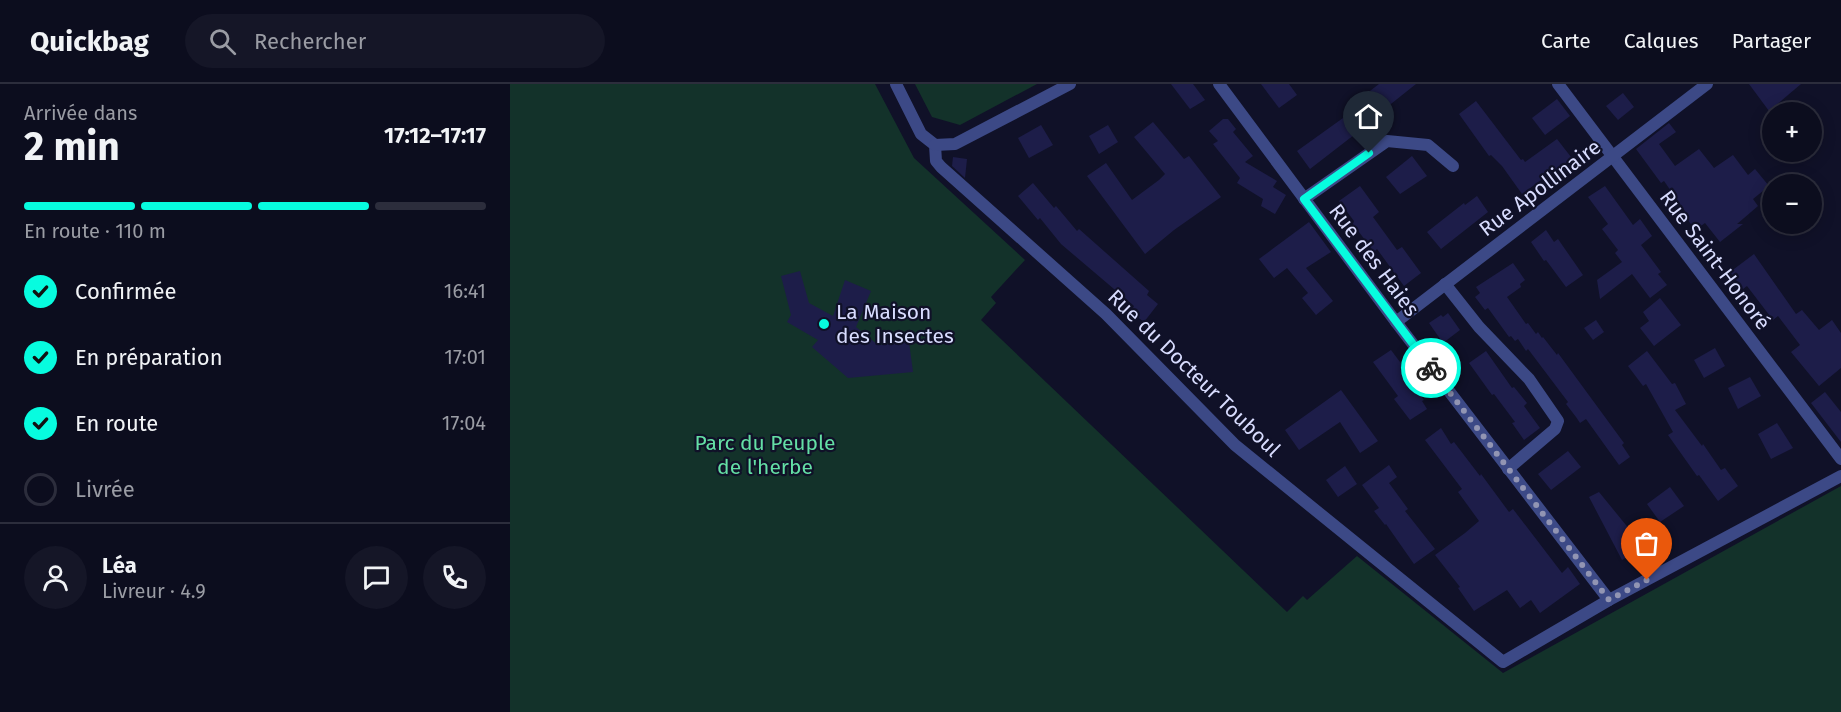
<!DOCTYPE html>
<html lang="fr">
<head>
<meta charset="utf-8">
<style>
	:root { --surface:#0c0d1e; --page:#151627; --text:#f1f3f6; --muted:#9a9ca4; --line:#2c2d3c; --accent:#07fcdf }
	body { margin:0; font-family:"Fira Sans",sans-serif; background:var(--page); color:var(--text); height:100vh; display:flex; flex-direction:column; font-size:22px; white-space:nowrap }
	* { box-sizing:border-box; margin:0 }
	p { font-size:20px; color:var(--muted) }
	.icon { flex:none; width:33px; height:33px; fill:none; stroke:currentColor; stroke-width:2; stroke-linecap:round; stroke-linejoin:round }
	.map { position:relative; flex:1; overflow:hidden }
	.panel { display:flex; flex-direction:column; background:var(--surface); width:510px }
	.panel>* { flex:none }
	.controls { position:absolute; left:1252px; top:18px; display:grid; gap:12px }
	.controls a { display:grid; place-items:center; width:60px; height:60px; border-radius:50%; background:var(--surface); box-shadow:0 3px 15px #0003,0 0 0 2px var(--line); font-size:30px }
	.pin { position:absolute; display:grid; place-items:center; width:51px; height:51px; color:#fff; margin:-62px -26px; border-radius:50% 50% 50% 0; rotate:-45deg; box-shadow:0 0 6px #0007 }
	.pin .icon { rotate:45deg }
	.courier { position:absolute; display:grid; place-items:center; width:60px; height:60px; margin:-30px; border:4px solid #07fcdf; border-radius:50%; background:#fff; color:#222; box-shadow:0 2px 8px #0007 }
	.summary em { font-style:normal; font-weight:700 }
	.summary div { display:flex; flex-direction:column-reverse }
	.summary { display:flex; align-items:center; justify-content:space-between; height:102px; padding:0 24px }
	h1 { font-size:39px; font-weight:700; line-height:45px }
	.bar { display:grid; grid-template-columns:repeat(4,1fr); gap:9px 6px; align-content:center; height:72px; padding:0 24px }
	.bar i { height:8px; border-radius:4px; background:var(--line) }
	.bar .active { background:var(--accent) }
	.bar p { grid-column:span 4 }
	.line { display:flex; align-items:center; gap:15px; padding:0 24px; border-top:2px solid var(--line) }
	.line div { flex:1 }
	.round { display:grid; place-items:center; flex:none; width:63px; height:63px; border-radius:32px; background:var(--page) }
	ol { padding:0 24px; list-style:none }
	li { display:flex; align-items:center; gap:18px; height:66px }
	li p { margin-inline-start:auto }
	li .icon { padding:6px; border-radius:50%; background:var(--accent); color:#111; stroke-width:4 }
	li:last-child { color:var(--muted) }
	li i { width:33px; height:33px; border:3px solid var(--line); border-radius:50% }
	header { display:flex; align-items:center; gap:36px; box-sizing:border-box; height:84px; padding:0 30px; background:var(--surface); border-bottom:2px solid var(--line) }
	header strong { font-size:28px }
	nav { display:flex; gap:33px; margin-inline-start:auto; font-size:21px }
	.search { width:420px; height:54px; background:var(--page); display:flex; align-items:center; gap:15px; box-sizing:border-box; padding:0 21px; border-radius:33px; color:var(--muted); font-size:22px }
	main { display:flex; flex:1; min-height:0 }
	.map>svg:first-child { display:block }
	.green { fill:#13322a }
	.building { fill:#1d1d49 }
	.lines { fill:none; stroke-linecap:round; stroke-linejoin:round }
	.minor { stroke:#3c4986; stroke-width:12 }
	.done { stroke:#9295b3; stroke-width:6; stroke-dasharray:0 10.8 }
	.route { stroke:#07fcdf; stroke-width:8 }
	.poi-dot { fill:#07fcdf; stroke:#101128; stroke-width:2 }
	.labels { text-anchor:middle; stroke-width:4.5; stroke-linejoin:round; paint-order:stroke }
	.street-label { font-size:21px; fill:#d8dcfe; stroke:#101128 }
	.poi-label { font-size:21px; fill:#d8dcfe; stroke:#101128; text-anchor:start }
	.park-label { font-size:21px; fill:#64dfa5; stroke:#101128 }
</style>
</head>
<body>
<header>
<strong>Quickbag</strong>
<div class="search"><svg class="icon" aria-label="search" viewBox="0 0 24 24"><circle cx="10" cy="10" r="6"/><path d="M15 15l6 6"/></svg>Rechercher</div>
<nav><a>Carte</a><a>Calques</a><a>Partager</a></nav>
</header>
<main>
<section class="panel">
<div class="summary"><div><h1>2 min</h1><p>Arrivée dans</p></div><em>17:12–17:17</em></div>
<div class="bar"><i class="active"></i><i class="active"></i><i class="active"></i><i></i><p>En route · 110 m</p></div>
<ol>
<li><svg class="icon" aria-label="check" viewBox="0 0 24 24"><path d="M5 12l5 5 9-10"/></svg>Confirmée<p>16:41</p></li>
<li><svg class="icon" aria-label="check" viewBox="0 0 24 24"><path d="M5 12l5 5 9-10"/></svg>En préparation<p>17:01</p></li>
<li><svg class="icon" aria-label="check" viewBox="0 0 24 24"><path d="M5 12l5 5 9-10"/></svg>En route<p>17:04</p></li>
<li><i></i>Livrée</li>
</ol>
<div class="line" style="height:108px"><a class="round"><svg class="icon" aria-label="person" viewBox="0 0 24 24"><circle cx="12" cy="8" r="4"/><path d="M4 21q1-7 8-7t8 7"/></svg></a><div><b>Léa</b><p>Livreur · 4.9</p></div><a class="round"><svg class="icon" aria-label="chat" viewBox="0 0 24 24"><path d="M4 5h16v11H9l-5 4z"/></svg></a><a class="round"><svg class="icon" aria-label="phone" viewBox="0 0 24 24"><path d="M5 4h4l2 5-3 2q2 4 5 5l2-3 5 2v4C11 20 4 13 5 4z"/></svg></a></div>
</section>
<div class="map">
<svg width="1331" height="628" viewBox="0 0 1331 628">
	<rect width="100%" height="100%" fill="#101128"/>
	<g class="green">
		<path d="M0 0H365L404 74 515 176 481 213 486 219 471 236 777 528 793 512 797 516 847 472 993 589 1331 402V628H0Z"/>
		<path d="M405 0H527L450 41 422 33Z"/>
	</g>
	<g class="building">
		<path d="M661 0H683L695 16 680 25Z"/>
		<path d="M751 0H779L787 11 769 24Z"/>
		<path d="M869 0H906L852 43 853 44 800 85 787 67 847 24 843 20Z"/>
		<path d="M1239 0H1291L1259 27Z"/>
		<path d="M1113 9 1124 23 1108 36 1096 22Z"/>
		<path d="M1047 15 1060 32 1035 51 1022 34Z"/>
		<path d="M966 17 1011 76 1013 75 1015 78 1047 55 1068 82 1052 94 1046 85 1012 110 992 82 981 71 979 72 949 30Z"/>
		<path d="M713 35H718L726 45 723 48 743 72 735 78 767 97 763 103 776 111 765 130 751 122 753 115 727 99 730 94 703 60 708 57 699 47Z"/>
		<path d="M643 38 674 75 679 72 711 113 664 146 635 170 577 92 596 79 622 116 649 96 655 90 624 53Z"/>
		<path d="M1159 39 1166 48 1149 60 1165 82 1189 65 1204 84 1223 71 1238 91 1245 85 1259 102 1243 115 1248 122 1227 140H1233L1210 158 1195 139 1185 146 1173 129 1175 127 1154 97 1151 99 1126 65Z"/>
		<path d="M531 41 543 61 519 74 508 54Z"/>
		<path d="M598 41 608 58 589 70 579 52Z"/>
		<path d="M902 72 917 92 890 110 876 93Z"/>
		<path d="M443 73 457 75 455 94 442 82Z"/>
		<path d="M523 99 544 124 546 122 567 147 569 145 639 207 637 211 648 220 634 238 621 228 624 222 551 160 530 134 528 136 508 112Z"/>
		<path d="M850 102 869 128 863 133 887 166 892 163 911 189 894 202 867 165 864 168 843 140 844 137 829 117Z"/>
		<path d="M1095 102 1123 141 1130 135 1142 152 1131 161 1151 188 1148 190 1157 201 1140 214 1122 190 1090 215 1087 196 1112 178 1105 169 1108 166 1092 145 1098 140 1078 113Z"/>
		<path d="M967 112 978 128 931 165 917 148 954 119 955 121Z"/>
		<path d="M799 138 821 168 796 184 823 217 806 231 792 214 798 209 777 184 764 194 749 175Z"/>
		<path d="M1036 146 1044 158 1048 155 1073 191 1056 203 1036 176 1034 177 1021 158Z"/>
		<path d="M1244 170 1286 230 1292 226 1309 246 1322 236 1331 249V284L1309 302 1281 268 1290 261 1268 232 1263 236 1237 202 1233 205 1220 188Z"/>
		<path d="M1003 179 1015 196 1010 200 1011 203 997 213 1016 240 1018 239 1026 250 1028 248 1032 254 1033 253 1047 271 1048 269 1114 359 1112 361 1120 373 1109 381 1076 335 1070 339 1066 333 1056 320 1058 318 1018 265 1016 267 1008 255 1005 257 1001 252 999 253 978 224 975 226 965 213 970 209 966 203Z"/>
		<path d="M290 187 299 219 323 232 335 196 361 207 346 243 368 261 399 258 403 288 338 294 302 263 308 256 277 238 281 231 271 192Z"/>
		<path d="M1150 214 1171 241 1144 262 1130 244 1139 237 1133 228Z"/>
		<path d="M938 229 950 246 933 259 919 239 931 231 933 233Z"/>
		<path d="M1086 236 1094 248 1083 256 1074 244Z"/>
		<path d="M1205 264 1215 282 1194 294 1184 276Z"/>
		<path d="M881 266 893 282 890 285 914 316 912 317 917 325 900 336 884 315 888 312 863 278Z"/>
		<path d="M976 267 1002 304 1004 303 1017 319 1014 322 1030 344 1014 356 1002 339 1005 338 984 310 982 311 959 279Z"/>
		<path d="M1137 267 1162 300 1165 299 1176 320 1165 326 1192 362 1193 360 1211 386 1215 384 1228 402 1208 417 1189 391 1187 392 1158 351 1163 348 1136 300 1133 302 1118 282Z"/>
		<path d="M1240 293 1251 312 1228 325 1218 304Z"/>
		<path d="M831 306 868 357 850 369 830 338 789 366 775 346Z"/>
		<path d="M1315 308 1331 328V358L1301 319Z"/>
		<path d="M1267 339 1283 364 1261 375 1248 350Z"/>
		<path d="M931 344 941 360 944 358 970 392 971 390 999 428 1003 425 1052 489 1058 483 1070 500 1030 529 1021 516 1010 524 997 506 964 527 948 504 950 503 925 471 955 449 969 437 948 408 952 405 915 356Z"/>
		<path d="M1058 367 1071 383 1041 406 1028 390Z"/>
		<path d="M879 381 887 393 879 399 898 425 895 427 925 465 904 480 876 440 875 441 864 427 869 424 852 401Z"/>
		<path d="M835 382 847 400 828 413 816 396Z"/>
		<path d="M1160 403 1174 422 1150 438 1137 420Z"/>
		<path d="M1089 408 1120 446 1126 441 1138 460 1112 476 1079 413Z"/>
	</g>
	<g class="lines">
		<g class="minor">
			<path d="M386 0 411 50 425 61 426 77 431 83 596 230 725 361 993 578 1099 516 1331 392"/>
			<path d="M709 0 886 238 1099 516"/>
			<path d="M1048 0 1331 375"/>
			<path d="M425 61 445 60 560 0"/>
			<path d="M794 115 877 57 918 61 943 82"/>
			<path d="M935 200 969 243 1019 295 1048 337 1045 345 998 385"/>
			<path d="M886 238 1197 0"/>
		</g>
	</g>
	<g class="lines">
		<path class="done" d="M921 284 1099 516 1137 496"/>
		<path class="route" d="M859 69 794 115 921 284"/>
	</g>
	<circle class="poi-dot" cx="314" cy="240" r="6"/>
	<g class="labels">
		<g class="street-label">
			<text transform="translate(1030 104) rotate(-37)" y="7">Rue Apollinaire</text>
			<text transform="translate(864 176) rotate(53)" y="7">Rue des Haies</text>
			<text transform="translate(1205 176) rotate(53)" y="7">Rue Saint-Honoré</text>
			<text transform="translate(684 289) rotate(44)" y="7">Rue du Docteur Touboul</text>
		</g>
		<g class="poi-label">
			<text x="326" y="235">La Maison<tspan x="326" dy="24">des Insectes</tspan></text>
		</g>
		<g class="park-label">
			<text x="255" y="366">Parc du Peuple<tspan x="255" dy="24">de l'herbe</tspan></text>
		</g>
	</g>
</svg>
<div class="controls">
<a>+</a>
<a>−</a>
</div>
<div class="pin" style="left:1137px;top:496px;background:#ea580c"><svg class="icon" aria-label="bag" viewBox="0 0 24 24"><path d="M5 8h14l-1 12H6zM9 8a3 3 0 0 1 6 0"/></svg></div>
<div class="pin" style="left:859px;top:69px;background:#1f2937"><svg class="icon" aria-label="home" viewBox="0 0 24 24"><path d="M3 11l9-7 9 7M6 9v11h12V9"/></svg></div>
<div class="courier" style="left:921px;top:284px"><svg class="icon" aria-label="bike" viewBox="0 0 24 24"><circle cx="6" cy="16" r="4"/><circle cx="18" cy="16" r="4"/><path d="M6 16l4-8h5l3 8M10 8l3 8H6M13 5h3"/></svg></div>
</div>
</main>
</body>
</html>
